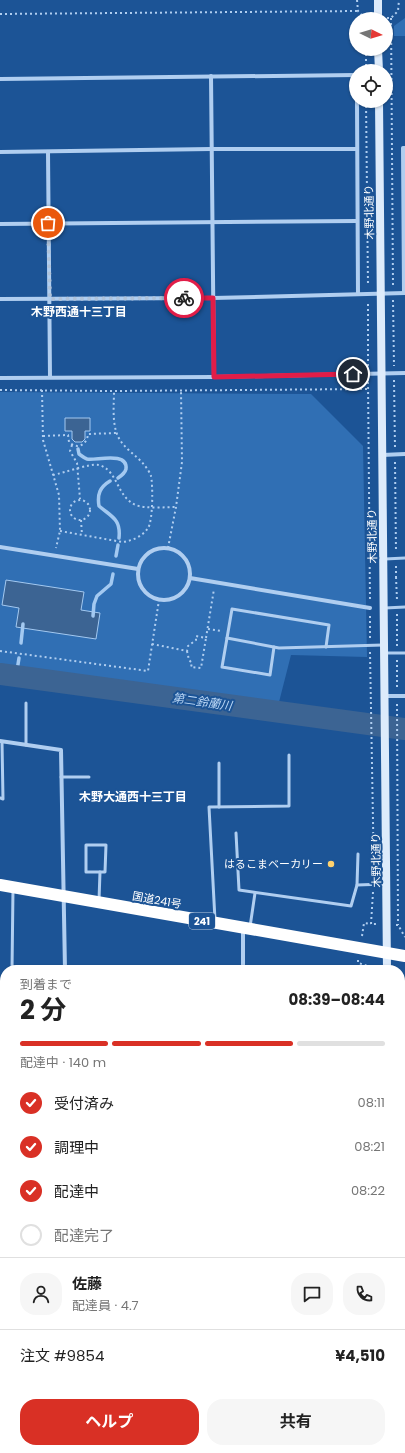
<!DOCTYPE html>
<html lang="ja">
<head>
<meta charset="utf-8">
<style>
	:root { --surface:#fff; --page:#f6f6f6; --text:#222; --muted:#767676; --line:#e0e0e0; --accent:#d93025 }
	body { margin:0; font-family:Poppins,"Noto Sans JP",sans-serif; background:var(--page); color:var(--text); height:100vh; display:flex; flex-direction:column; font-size:15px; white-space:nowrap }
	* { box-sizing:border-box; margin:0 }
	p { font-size:13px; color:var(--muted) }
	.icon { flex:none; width:22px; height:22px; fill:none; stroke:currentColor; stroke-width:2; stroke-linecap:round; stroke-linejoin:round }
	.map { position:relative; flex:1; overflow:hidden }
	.panel { position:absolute; left:0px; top:965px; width:405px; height:488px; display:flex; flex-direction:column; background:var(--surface); border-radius:16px 16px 0 0; box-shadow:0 1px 3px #0004 }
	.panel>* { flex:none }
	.needle { width:26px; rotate:95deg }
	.fabs { position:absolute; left:349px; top:12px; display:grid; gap:8px }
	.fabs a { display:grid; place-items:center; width:44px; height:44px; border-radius:50%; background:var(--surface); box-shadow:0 1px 3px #0004; font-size:20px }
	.pin { position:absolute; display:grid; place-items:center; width:34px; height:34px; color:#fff; margin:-17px; border:2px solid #fff; border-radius:50%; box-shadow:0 1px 4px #0007 }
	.courier { position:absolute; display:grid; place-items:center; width:40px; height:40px; margin:-20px; border:3px solid #e11d48; border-radius:50%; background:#fff; color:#222; box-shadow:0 1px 5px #0007 }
	.overview em { font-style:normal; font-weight:700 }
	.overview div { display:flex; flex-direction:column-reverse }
	.overview { display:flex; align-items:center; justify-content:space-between; height:68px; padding:0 20px }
	h1 { font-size:26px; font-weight:700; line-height:30px }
	.bar { display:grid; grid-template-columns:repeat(4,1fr); gap:6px 4px; align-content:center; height:48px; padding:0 20px }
	.bar i { height:5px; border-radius:3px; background:var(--line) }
	.bar .current { background:var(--accent) }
	.bar p { grid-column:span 4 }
	.line { display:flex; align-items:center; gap:10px; padding:0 20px; border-top:1px solid var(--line) }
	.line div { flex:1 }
	.round { display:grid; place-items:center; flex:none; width:42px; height:42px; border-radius:16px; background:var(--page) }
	ol { padding:0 20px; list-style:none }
	li { display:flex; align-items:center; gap:12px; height:44px }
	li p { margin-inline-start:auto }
	li .icon { padding:4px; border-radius:50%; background:var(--accent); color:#fff; stroke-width:4 }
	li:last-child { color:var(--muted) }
	li i { width:22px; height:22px; border:2px solid var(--line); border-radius:50% }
	.action { display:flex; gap:8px; margin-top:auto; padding:8px 20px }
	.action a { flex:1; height:46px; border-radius:16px; background:var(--accent); color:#fff; font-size:16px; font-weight:700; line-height:46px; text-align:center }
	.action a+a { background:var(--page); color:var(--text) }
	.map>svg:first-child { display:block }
	.green { fill:#306fb4 }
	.water { fill:#3c6493; stroke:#a3c9f1 }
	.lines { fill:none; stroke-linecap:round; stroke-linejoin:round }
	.stream { stroke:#a3c9f1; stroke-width:3.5 }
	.river { stroke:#3c6493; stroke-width:22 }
	.path { stroke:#b0cef0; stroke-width:2; stroke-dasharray:2 3; stroke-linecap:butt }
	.lane { stroke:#b0cef0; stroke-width:3 }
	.street { stroke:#b0cef0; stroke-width:4 }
	.secondary { stroke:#ddebfb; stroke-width:8 }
	.highway { stroke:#fff; stroke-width:12 }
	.done { stroke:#b0c3da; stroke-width:4; stroke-dasharray:0 7.2 }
	.route { stroke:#e11d48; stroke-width:5 }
	.poi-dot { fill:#ffd26e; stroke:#1c5496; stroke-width:1.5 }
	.labels { text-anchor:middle; stroke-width:4; stroke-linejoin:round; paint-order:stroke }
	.shield { fill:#1c5496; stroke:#bbcce0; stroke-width:1 }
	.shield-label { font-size:10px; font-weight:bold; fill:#fff }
	.street-label { font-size:11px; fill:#fff; stroke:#1c5496 }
	.poi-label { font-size:11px; fill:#fff; stroke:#1c5496; text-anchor:end }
	.neighbourhood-label { font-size:12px; font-weight:bold; fill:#fff; stroke:#1c5496 }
	.water-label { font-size:12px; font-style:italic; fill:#bcd8f6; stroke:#1c5496 }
</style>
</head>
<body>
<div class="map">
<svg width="405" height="1453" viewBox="0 0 405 1453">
	<rect width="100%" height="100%" fill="#1c5496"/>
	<g class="green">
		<path d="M405 18V36H394V26Z"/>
		<path d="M0 392 311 394 363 446 367 657 291 655 278 706 0 667Z"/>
		<path d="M400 1272H405V1449H402Z"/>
		<rect x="0" y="1375" width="5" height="45"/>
		<rect x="27" y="1448" width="94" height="5"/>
	</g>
	<g class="water">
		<path d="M65 418H90V431H85V439L82 442H75L72 439V431H65Z"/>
		<path d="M6 580 84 592 81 610 100 613 96 639 16 627 19 608 2 605Z"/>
	</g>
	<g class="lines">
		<g class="stream">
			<path d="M78 449 79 454C82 456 84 458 87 459 95 461 128 451 126 469 125 473 121 476 118 478"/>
			<path d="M110 481C100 487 97 494 99 506 112 517 121 519 119 538"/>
			<path d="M116 556 118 545"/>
			<path d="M93 616 94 604 97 596 111 584 113 574"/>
			<path d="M21 643 23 624"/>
			<path d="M16 677 19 658"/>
		</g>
		<path class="river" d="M0 674 405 729"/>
		<g class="path">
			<path d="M357 0 358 11 365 19"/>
			<path d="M0 14 358 11"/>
			<path d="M387 18H391L398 11 399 0"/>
			<path d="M391 18 393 286"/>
			<path d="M366 49V71"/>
			<path d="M366 101 368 286"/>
			<path d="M393 300 394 366"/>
			<path d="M368 366V302"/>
			<path d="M394 380 395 448"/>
			<path d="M368 382 370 600"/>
			<path d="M0 390 114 391 368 389"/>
			<path d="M42 390 43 440 59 495 60 531 56 548"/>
			<path d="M43 436 68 435 69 442C77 450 87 445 88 434L117 433"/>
			<path d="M72 445 70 451 77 463 80 499"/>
			<path d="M395 462 396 552"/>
			<path d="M53 475C64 473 90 463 99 465 118 470 117 498 136 505 145 509 166 507 176 507"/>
			<circle cx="80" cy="510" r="10"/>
			<path d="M81 520 82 535"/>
			<path d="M60 531 122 542C132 541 143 536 148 528 153 521 153 485 151 476 150 473 147 468 145 466 137 455 122 448 117 434 112 421 114 404 114 391"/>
			<path d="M168 548 176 507 182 462 181 390"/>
			<path d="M396 566V577"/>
			<path d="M396 577 397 600"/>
			<path d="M397 614V646"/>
			<path d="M370 616V638"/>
			<path d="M208 629 221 631"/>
			<path d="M152 644 187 651 188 646 196 640V636L206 638 214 589"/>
			<path d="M0 651 148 671 159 600"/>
			<path d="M187 651 189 660 192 663 191 667 201 668 206 638"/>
			<path d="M370 652 374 878"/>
			<path d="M397 660V688"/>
			<path d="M397 704 398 925"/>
			<path d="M373 892 371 924H377"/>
			<path d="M396 925H398L405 937"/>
			<path d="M362 936 364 923 371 924"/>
			<path d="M358 960V963L368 966 370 970"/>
			<path d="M400 983 403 984 405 982"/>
		</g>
		<g class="lane">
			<path d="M385 559 405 558"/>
			<path d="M385 608 405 607"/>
			<path d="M227 638 279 648 383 645"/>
			<path d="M274 647 270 675 222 667 232 609 329 625 326 647"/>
			<path d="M384 653H405"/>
			<path d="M26 703V745"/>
			<path d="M219 763V807"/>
			<path d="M61 777H89"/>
			<path d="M0 798 3 799 2 742"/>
			<path d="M236 833 239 890 351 906 357 885 358 854"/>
			<path d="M86 845H106L105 872H86Z"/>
			<path d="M357 885 385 884"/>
			<path d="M99 900 100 872"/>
			<path d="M215 920 209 807 289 806V755"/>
			<path d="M250 927 255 893"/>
			<path d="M12 970 13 889"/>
			<path d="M266 970V969L275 970"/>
			<path d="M194 1448V1453"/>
			<path d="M242 1448V1453"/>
			<path d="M272 1448V1453"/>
			<path d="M358 1453V1448"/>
		</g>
		<g class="street">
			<path d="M211 76 214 377"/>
			<path d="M0 79 356 75"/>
			<path d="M357 101 358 294"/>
			<path d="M0 152 211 149H356"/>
			<path d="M48 152 50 377"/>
			<path d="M0 224 357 221"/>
			<path d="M404 293 403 148H405"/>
			<path d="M0 299 213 298 405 293"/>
			<path d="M0 378 214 377 405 373"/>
			<path d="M382 455 405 454"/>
			<path d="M0 547 138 569"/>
			<circle cx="164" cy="574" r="26"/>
			<path d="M190 578 370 608"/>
			<path d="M385 696H405"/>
			<path d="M0 741 61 750 65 970"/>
			<path d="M243 929V970"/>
			<path d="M0 1071H5"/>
			<path d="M400 1190H405"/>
			<path d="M400 1263H405"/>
		</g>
		<g class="secondary">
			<path d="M378 0V19"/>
			<path d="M378 49 379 71"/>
			<path d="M379 101 387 970"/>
			<path d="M393 1448V1453"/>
		</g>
		<path class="highway" d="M0 885 405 956"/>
	</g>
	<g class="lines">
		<path class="done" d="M48 223 50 299 184 298"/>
		<path class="route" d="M184 298H213L214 377 353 374"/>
	</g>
	<circle class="poi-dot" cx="331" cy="864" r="4"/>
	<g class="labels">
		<rect class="shield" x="189" y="913" width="26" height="16" rx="3"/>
		<g class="shield-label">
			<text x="202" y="925">241</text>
		</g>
		<g class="street-label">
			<text transform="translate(369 212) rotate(-91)" y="4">木野北通り</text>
			<text transform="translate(372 536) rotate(-91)" y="4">木野北通り</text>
			<text transform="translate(376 860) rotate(-91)" y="4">木野北通り</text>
			<text transform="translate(157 900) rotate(10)" y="4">国道241号</text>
		</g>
		<g class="poi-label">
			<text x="323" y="868">はるこまベーカリー</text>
		</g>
		<g class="neighbourhood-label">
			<text x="79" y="316">木野西通十三丁目</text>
			<text x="133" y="801">木野大通西十三丁目</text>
		</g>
		<g class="water-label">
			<text transform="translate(202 702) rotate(8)" y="4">第二鈴蘭川</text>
		</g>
	</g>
</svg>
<div class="fabs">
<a><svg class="needle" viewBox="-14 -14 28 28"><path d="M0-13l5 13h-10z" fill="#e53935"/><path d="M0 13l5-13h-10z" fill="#767676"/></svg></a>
<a><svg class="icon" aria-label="locate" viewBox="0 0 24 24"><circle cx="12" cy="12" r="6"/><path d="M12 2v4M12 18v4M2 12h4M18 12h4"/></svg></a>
</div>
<div class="pin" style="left:48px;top:223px;background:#ea580c"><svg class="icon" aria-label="bag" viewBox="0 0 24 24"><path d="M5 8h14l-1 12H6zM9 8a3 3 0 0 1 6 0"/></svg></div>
<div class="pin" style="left:353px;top:374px;background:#1f2937"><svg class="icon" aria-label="home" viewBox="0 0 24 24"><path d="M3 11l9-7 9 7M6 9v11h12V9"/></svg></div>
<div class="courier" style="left:184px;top:298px"><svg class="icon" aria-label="bike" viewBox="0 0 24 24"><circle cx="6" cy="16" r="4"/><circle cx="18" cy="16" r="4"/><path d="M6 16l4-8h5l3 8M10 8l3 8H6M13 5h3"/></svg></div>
<section class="panel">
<div class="overview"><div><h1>2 分</h1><p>到着まで</p></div><em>08:39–08:44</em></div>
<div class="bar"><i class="current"></i><i class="current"></i><i class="current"></i><i></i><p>配達中 · 140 m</p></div>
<ol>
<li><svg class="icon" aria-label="check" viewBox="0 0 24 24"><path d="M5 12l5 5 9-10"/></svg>受付済み<p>08:11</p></li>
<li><svg class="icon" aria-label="check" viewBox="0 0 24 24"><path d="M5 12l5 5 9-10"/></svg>調理中<p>08:21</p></li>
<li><svg class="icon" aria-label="check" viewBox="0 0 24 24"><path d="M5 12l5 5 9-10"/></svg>配達中<p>08:22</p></li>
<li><i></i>配達完了</li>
</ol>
<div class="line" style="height:72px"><a class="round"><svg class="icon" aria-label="person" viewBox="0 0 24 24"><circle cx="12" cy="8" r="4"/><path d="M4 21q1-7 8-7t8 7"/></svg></a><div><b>佐藤</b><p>配達員 · 4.7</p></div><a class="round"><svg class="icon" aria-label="chat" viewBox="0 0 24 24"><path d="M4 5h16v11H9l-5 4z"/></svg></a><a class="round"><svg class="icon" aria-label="phone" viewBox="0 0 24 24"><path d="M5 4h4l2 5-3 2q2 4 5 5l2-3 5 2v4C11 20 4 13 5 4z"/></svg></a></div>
<div class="line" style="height:52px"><div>注文 #9854</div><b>¥4,510</b></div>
<div class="action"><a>ヘルプ</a><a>共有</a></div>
</section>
</div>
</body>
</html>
